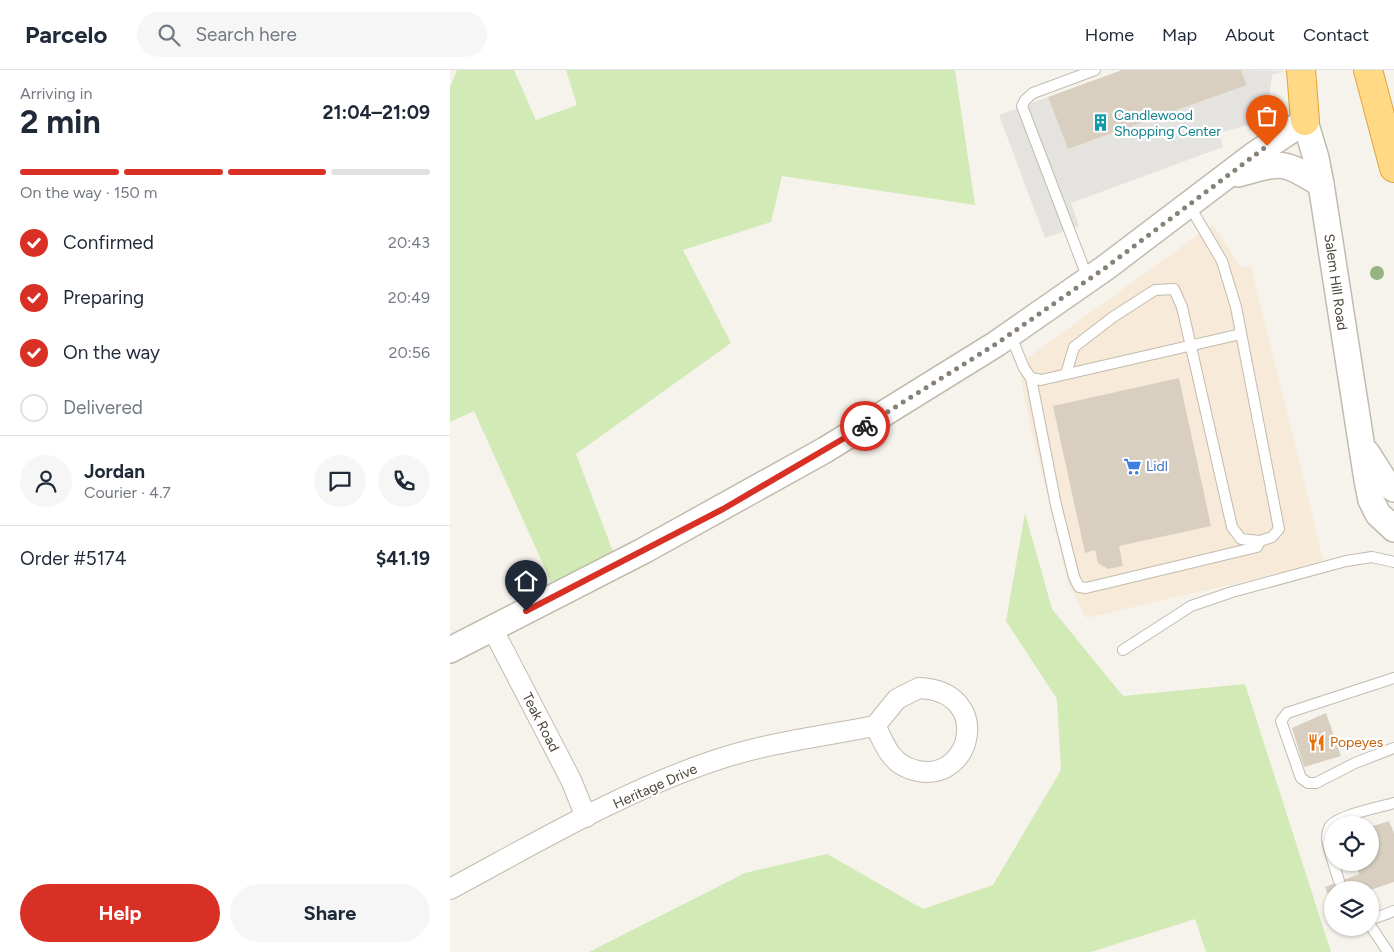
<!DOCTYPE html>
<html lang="en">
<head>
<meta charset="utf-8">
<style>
	:root { --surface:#fff; --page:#f6f6f7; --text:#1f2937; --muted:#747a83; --line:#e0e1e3; --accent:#d93025 }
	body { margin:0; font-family:Figtree,sans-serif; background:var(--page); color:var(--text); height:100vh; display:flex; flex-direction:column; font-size:19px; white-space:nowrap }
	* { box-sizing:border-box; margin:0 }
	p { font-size:16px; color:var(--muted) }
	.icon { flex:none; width:28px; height:28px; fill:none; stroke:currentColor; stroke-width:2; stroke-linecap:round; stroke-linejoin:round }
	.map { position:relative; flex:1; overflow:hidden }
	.side { display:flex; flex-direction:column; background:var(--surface); width:450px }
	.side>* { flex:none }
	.controls { position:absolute; left:874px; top:746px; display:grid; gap:10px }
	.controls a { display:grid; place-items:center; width:55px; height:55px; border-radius:50%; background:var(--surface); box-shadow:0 1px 4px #0004; font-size:25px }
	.pin { position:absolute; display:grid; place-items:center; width:42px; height:42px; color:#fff; margin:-51px -21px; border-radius:50% 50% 50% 0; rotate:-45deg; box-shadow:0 0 5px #0007 }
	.pin .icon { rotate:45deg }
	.courier { position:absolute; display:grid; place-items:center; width:50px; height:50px; margin:-25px; border:4px solid #d93025; border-radius:50%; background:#fff; color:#222; box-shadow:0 1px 6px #0007 }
	.head em { font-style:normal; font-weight:700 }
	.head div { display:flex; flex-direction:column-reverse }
	.head { display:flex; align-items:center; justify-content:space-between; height:85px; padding:0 20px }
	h1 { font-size:32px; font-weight:700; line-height:38px }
	.bar { display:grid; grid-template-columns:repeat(4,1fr); gap:8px 5px; align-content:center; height:60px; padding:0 20px }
	.bar i { height:6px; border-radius:4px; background:var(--line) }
	.bar .current { background:var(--accent) }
	.bar p { grid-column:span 4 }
	.line { display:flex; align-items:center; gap:12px; padding:0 20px; border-top:1px solid var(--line) }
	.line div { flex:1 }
	.round { display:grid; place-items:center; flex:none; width:52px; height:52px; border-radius:26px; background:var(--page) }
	ol { padding:0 20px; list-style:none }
	li { display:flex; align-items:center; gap:15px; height:55px }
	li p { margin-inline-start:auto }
	li .icon { padding:5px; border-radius:50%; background:var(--accent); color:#fff; stroke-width:4 }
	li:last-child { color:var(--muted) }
	li i { width:28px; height:28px; border:2px solid var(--line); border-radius:50% }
	.button { display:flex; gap:10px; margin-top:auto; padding:10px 20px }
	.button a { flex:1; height:58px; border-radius:30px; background:var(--accent); color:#fff; font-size:20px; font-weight:700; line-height:58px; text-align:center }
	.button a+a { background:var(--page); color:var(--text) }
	header { display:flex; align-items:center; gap:30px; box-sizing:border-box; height:70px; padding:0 25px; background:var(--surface); border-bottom:1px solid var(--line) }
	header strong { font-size:24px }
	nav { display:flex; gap:28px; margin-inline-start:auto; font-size:18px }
	.search { width:350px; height:45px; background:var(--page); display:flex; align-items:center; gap:12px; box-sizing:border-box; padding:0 18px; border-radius:28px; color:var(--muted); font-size:19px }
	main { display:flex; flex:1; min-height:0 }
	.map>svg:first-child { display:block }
	.commercial { fill:#f7ead8 }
	.green { fill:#d2eab5 }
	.parking { fill:#e5e3e0 }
	.building { fill:#d8cfc1 }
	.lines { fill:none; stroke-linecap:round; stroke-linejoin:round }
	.service-casing { stroke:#c2bbae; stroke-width:12 }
	.minor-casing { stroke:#c2bbae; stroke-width:22 }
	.tertiary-casing { stroke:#c2bbae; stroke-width:28 }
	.trunk-casing { stroke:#e0a43c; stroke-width:30 }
	.service { stroke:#fff; stroke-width:10 }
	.minor { stroke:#fff; stroke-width:20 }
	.tertiary { stroke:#fff; stroke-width:25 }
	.trunk { stroke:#ffd985; stroke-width:28 }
	.tree { fill:#97b381 }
	.done { stroke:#878178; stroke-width:5; stroke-dasharray:0 9 }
	.route { stroke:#d93025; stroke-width:6 }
	.labels { text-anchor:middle; stroke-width:4.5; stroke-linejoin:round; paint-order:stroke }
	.culture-label { font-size:14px; fill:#0d838f; stroke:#fff; text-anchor:start }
	.street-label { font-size:14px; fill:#4b4439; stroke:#fff }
	.shop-label { font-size:14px; fill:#366cbe; stroke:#fff; text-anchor:start }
	.food-label { font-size:14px; fill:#c56008; stroke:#fff; text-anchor:start }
</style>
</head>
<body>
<header>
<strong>Parcelo</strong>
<div class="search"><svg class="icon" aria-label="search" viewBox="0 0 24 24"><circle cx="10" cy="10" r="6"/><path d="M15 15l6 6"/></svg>Search here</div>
<nav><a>Home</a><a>Map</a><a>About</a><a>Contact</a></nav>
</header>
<main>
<section class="side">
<div class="head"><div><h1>2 min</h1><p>Arriving in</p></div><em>21:04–21:09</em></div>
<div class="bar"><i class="current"></i><i class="current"></i><i class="current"></i><i></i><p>On the way · 150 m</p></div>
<ol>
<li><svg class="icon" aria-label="check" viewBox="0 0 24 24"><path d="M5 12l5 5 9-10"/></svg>Confirmed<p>20:43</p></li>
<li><svg class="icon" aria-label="check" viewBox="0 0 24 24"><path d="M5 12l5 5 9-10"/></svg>Preparing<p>20:49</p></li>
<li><svg class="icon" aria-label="check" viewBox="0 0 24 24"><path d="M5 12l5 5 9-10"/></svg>On the way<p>20:56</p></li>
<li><i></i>Delivered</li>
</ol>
<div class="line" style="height:90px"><a class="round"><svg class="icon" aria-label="person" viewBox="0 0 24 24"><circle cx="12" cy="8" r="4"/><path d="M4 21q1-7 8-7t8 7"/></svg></a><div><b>Jordan</b><p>Courier · 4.7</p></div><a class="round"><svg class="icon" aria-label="chat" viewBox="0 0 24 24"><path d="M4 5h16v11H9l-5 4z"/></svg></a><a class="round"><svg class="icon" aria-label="phone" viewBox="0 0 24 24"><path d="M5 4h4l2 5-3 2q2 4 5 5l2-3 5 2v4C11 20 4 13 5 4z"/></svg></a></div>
<div class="line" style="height:65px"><div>Order #5174</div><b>$41.19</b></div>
<div class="button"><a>Help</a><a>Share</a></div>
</section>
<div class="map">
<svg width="944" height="882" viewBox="0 0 944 882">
	<rect width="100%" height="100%" fill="#f6f3ec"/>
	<path class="commercial" d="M763 154 791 198 801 196 874 493 636 548 618 513 575 332 569 294Z"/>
	<g class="green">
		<path d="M7 0H64L86 50 127 35 116 0H505L525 135 332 106 321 152 233 180 281 273 126 384 170 500 108 527 24 341 0 352V17Z"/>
		<path d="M575 443 602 539 673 626 795 614 881 882H756L745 849 641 882H139L295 803 377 784 473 839 543 815 611 700 607 629 556 551Z"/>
	</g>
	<path class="parking" d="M791 0 835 1 822 5 818 35 798 55 769 63 773 77 621 133 629 156 595 168 549 45 598 27 618 79 797 15Z"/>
	<g class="building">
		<path d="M672 0H791L797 15 618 79 598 27Z"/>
		<path d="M729 308 761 456 669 476 673 496 658 499 648 493 645 480 635 483 603 336Z"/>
		<path d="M876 643 891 686 854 697 842 658Z"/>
		<path d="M939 751 944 763V812L920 820H882V835L875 817 909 804 905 792H920V757Z"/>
	</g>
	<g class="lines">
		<defs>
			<g id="service">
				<path d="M739 135 772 191 786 237 829 459 822 467 810 471"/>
				<path d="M638 209 572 36 575 30 583 23 645 0"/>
				<path d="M560 264 574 298 581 308 606 435 624 507 629 517 636 518 807 477 810 471 791 469 782 457 732 237 724 219 705 220 663 247 624 277 616 304"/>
				<path d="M581 308 591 310 791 264"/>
				<path d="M673 580 741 536 782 522 896 491 922 487 944 492"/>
				<path d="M944 608 837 643 831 651 851 708 858 713H866L905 693 944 678"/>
				<path d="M882 789C880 779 874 769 879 758 883 746 931 737 944 733"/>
				<path d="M883 792 889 811"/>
				<path d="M920 850 944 841"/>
				<path d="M920 855 938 882"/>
			</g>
			<g id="minor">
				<path d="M42 558 121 710 136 747"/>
				<path d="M469 618C543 621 523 712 468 701 458 699 449 695 442 686 435 678 431 666 425 656L447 629Z"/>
				<path d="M0 819C86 773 173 721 266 690 317 673 372 666 425 656"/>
			</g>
			<g id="tertiary">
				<path d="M788 104C833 92 831 90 871 114"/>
				<path d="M917 383 936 413 944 419"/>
				<path d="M0 580 193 481 375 380 546 274 655 198 804 85 855 51 866 88 871 114 917 410 921 430 928 444 944 459"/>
			</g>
			<g id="trunk">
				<path d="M851 0 855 51"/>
				<path d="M918 0 944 98"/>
			</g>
		</defs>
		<use href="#service" class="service-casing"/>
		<use href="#minor" class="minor-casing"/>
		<use href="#tertiary" class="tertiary-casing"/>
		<use href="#trunk" class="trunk-casing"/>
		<use href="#service" class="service"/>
		<use href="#minor" class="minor"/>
		<use href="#tertiary" class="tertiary"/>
		<use href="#trunk" class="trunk"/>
	</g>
	<circle class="tree" cx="927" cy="203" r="7"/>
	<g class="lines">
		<path class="done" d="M415 356 546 274 655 198 817 76"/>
		<path class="route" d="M76 541 273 439 415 356"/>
	</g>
	<defs>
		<symbol id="building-bare" viewBox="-9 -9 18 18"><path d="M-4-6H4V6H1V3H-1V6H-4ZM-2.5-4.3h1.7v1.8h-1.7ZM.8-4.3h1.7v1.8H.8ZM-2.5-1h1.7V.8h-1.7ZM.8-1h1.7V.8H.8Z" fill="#0f9aa8" stroke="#fff" stroke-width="2.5" paint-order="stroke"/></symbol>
		<symbol id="supermarket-bare" viewBox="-9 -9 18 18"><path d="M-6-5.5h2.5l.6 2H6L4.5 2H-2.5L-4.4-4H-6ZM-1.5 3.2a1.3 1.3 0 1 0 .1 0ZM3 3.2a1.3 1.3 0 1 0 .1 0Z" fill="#3f7fe0" stroke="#fff" stroke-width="2.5" paint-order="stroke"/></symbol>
		<symbol id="restaurant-bare" viewBox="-9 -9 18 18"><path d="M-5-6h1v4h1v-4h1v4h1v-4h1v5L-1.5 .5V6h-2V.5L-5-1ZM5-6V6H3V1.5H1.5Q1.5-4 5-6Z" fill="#e8710a" stroke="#fff" stroke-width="2.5" paint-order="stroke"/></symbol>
	</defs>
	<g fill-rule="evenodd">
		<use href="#building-bare" x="638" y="40" width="25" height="25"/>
		<use href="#supermarket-bare" x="670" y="384" width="25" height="25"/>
		<use href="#restaurant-bare" x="854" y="660" width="25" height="25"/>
	</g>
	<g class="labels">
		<g class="culture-label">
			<text x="664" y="50">Candlewood<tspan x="664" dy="16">Shopping Center</tspan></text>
		</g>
		<g class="street-label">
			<text transform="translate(886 212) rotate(82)" y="5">Salem Hill Road</text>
			<text transform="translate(91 652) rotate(63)" y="5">Teak Road</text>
			<text transform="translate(205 716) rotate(-24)" y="5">Heritage Drive</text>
		</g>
		<g class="shop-label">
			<text x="696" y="401">Lidl</text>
		</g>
		<g class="food-label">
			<text x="880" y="677">Popeyes</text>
		</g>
	</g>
</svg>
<div class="controls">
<a><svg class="icon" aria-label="locate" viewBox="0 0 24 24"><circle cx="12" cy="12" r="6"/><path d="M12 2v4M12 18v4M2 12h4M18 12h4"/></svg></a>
<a><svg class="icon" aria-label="layers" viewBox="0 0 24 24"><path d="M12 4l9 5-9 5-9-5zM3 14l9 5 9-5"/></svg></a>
</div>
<div class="pin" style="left:817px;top:76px;background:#ea580c"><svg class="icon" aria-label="bag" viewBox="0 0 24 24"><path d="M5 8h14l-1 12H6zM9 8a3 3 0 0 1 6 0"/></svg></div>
<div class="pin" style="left:76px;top:541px;background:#1f2937"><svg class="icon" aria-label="home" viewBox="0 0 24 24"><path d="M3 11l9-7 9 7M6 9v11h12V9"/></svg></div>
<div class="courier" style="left:415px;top:356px"><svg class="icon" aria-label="bike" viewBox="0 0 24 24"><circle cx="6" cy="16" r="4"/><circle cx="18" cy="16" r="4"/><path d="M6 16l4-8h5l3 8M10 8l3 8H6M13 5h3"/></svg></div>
</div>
</main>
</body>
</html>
